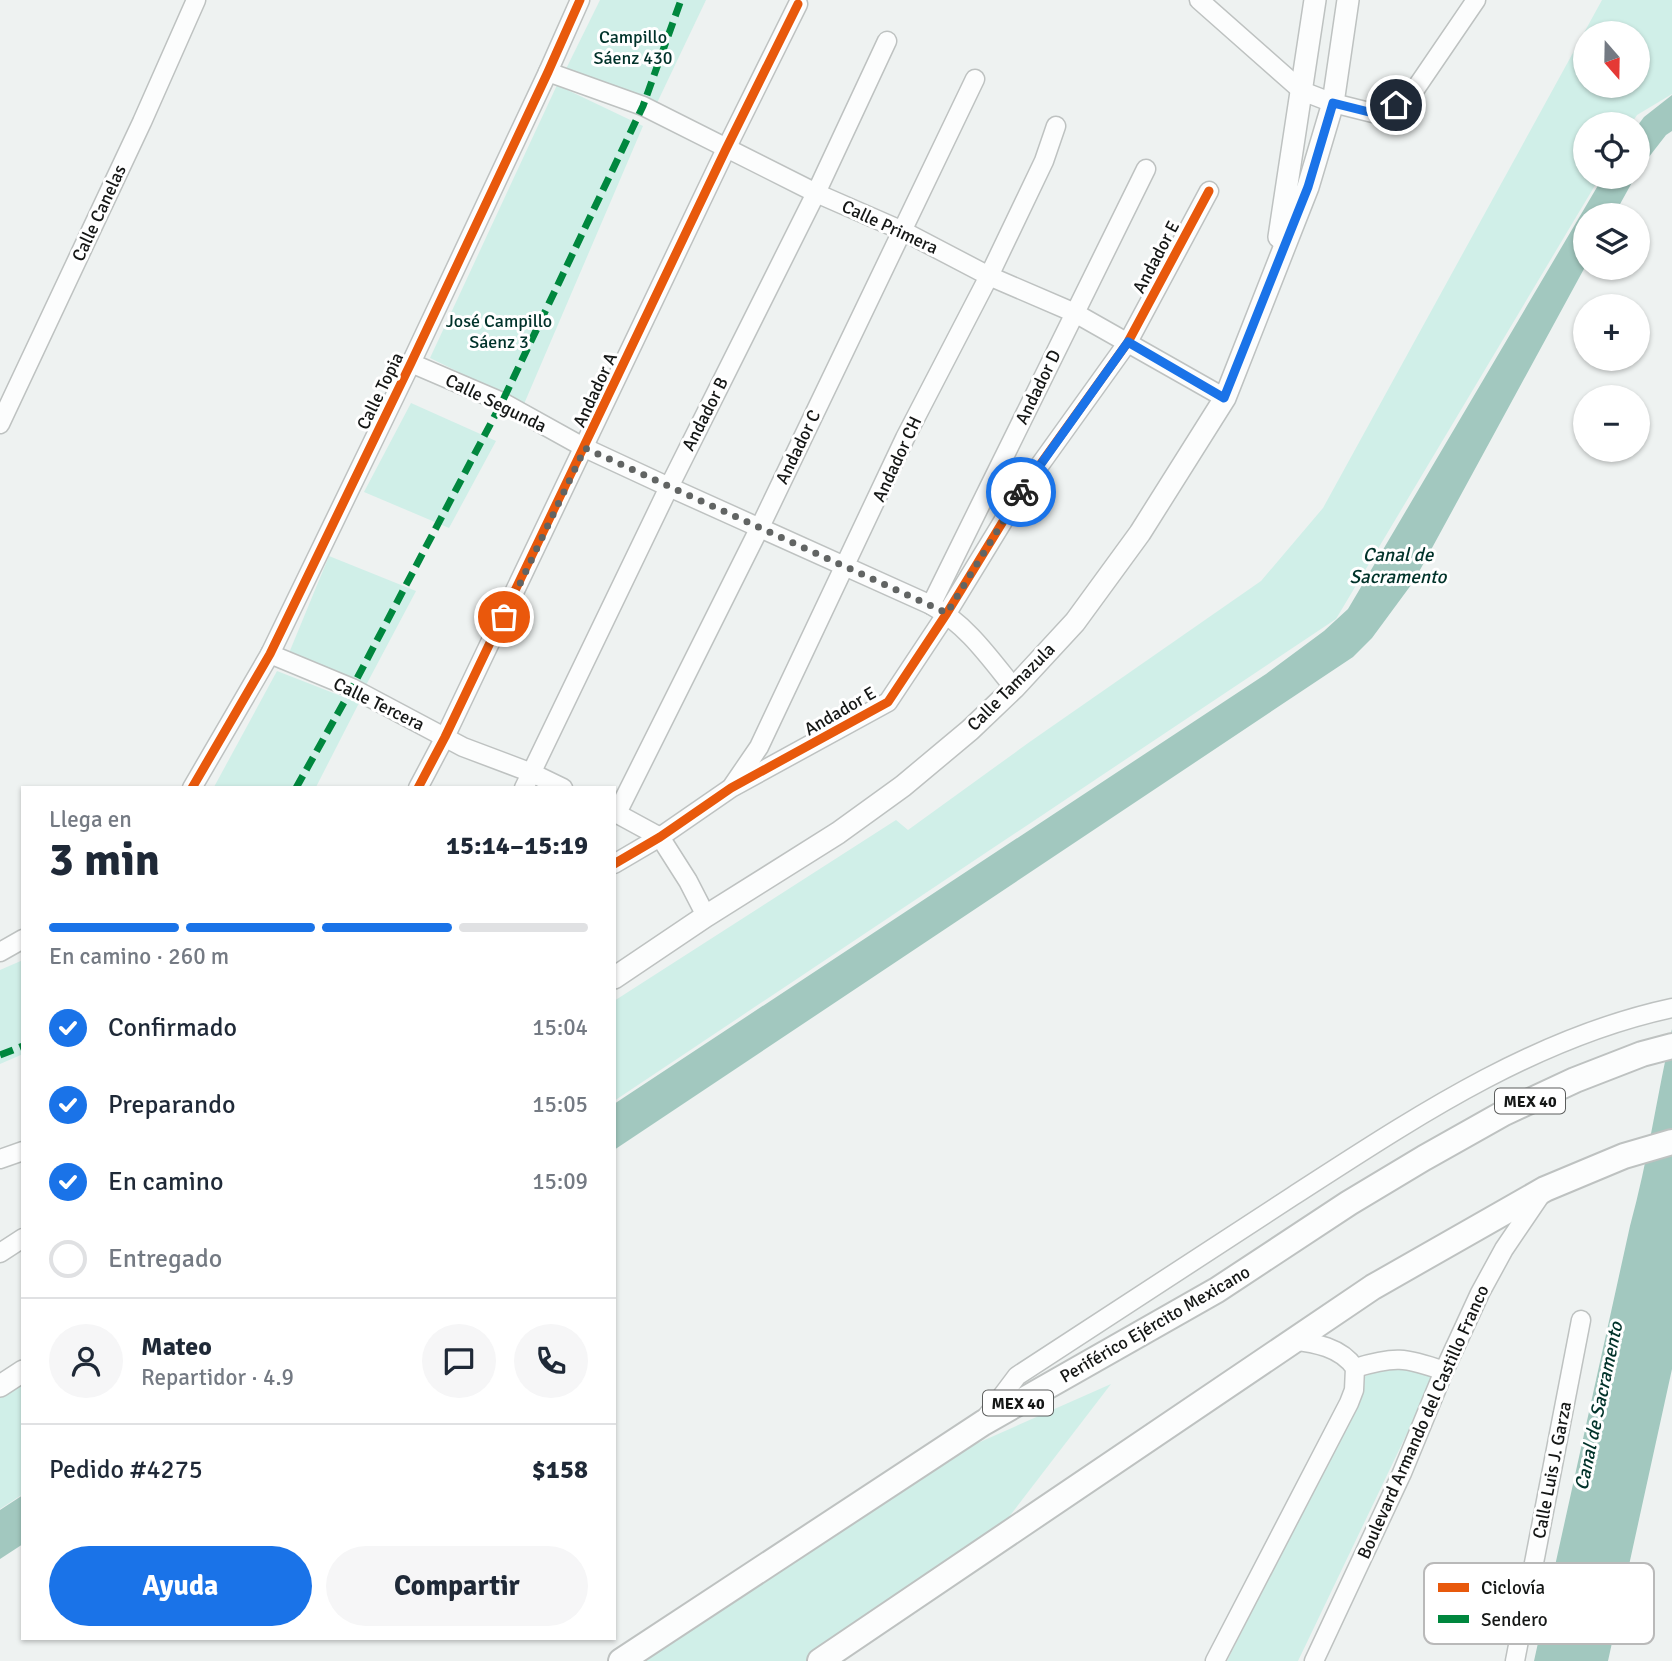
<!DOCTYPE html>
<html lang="es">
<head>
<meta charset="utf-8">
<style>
	:root { --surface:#fff; --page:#f6f6f7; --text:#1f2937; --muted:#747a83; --line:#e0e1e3; --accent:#1a73e8 }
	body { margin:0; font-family:Signika,sans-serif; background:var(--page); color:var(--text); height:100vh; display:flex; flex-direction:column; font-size:26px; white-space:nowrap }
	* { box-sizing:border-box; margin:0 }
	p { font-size:23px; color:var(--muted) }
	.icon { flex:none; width:38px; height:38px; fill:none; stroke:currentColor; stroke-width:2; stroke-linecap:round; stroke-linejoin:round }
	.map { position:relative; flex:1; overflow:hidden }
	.side { position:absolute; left:21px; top:786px; width:595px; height:854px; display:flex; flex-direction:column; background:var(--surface); border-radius:0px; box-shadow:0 2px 5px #0004 }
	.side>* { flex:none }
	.needle { width:46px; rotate:160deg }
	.fabs { position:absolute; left:1573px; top:21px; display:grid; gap:14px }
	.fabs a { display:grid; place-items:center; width:77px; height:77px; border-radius:50%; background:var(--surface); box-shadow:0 2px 5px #0004; font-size:35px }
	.pin { position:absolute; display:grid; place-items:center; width:60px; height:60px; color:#fff; margin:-30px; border:4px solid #fff; border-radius:50%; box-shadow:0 2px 7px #0007 }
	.courier { position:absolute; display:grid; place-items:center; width:70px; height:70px; margin:-35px; border:5px solid #1a73e8; border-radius:50%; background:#fff; color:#222; box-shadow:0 2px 9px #0007 }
	.headline em { font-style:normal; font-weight:700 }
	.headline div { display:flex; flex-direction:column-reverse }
	.headline { display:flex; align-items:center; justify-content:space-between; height:119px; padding:0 28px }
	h1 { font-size:46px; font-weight:700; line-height:52px }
	.bar { display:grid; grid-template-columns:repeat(4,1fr); gap:10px 7px; align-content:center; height:84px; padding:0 28px }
	.bar i { height:9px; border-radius:5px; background:var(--line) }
	.bar .active { background:var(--accent) }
	.bar p { grid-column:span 4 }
	.line { display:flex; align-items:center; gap:18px; padding:0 28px; border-top:2px solid var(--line) }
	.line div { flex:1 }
	.round { display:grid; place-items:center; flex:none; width:74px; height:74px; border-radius:37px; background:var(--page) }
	ol { padding:0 28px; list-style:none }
	li { display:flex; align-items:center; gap:21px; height:77px }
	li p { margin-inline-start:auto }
	li .icon { padding:7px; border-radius:50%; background:var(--accent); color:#fff; stroke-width:4 }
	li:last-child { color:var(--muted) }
	li i { width:38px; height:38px; border:4px solid var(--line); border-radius:50% }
	.primary-button { display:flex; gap:14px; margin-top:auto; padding:14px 28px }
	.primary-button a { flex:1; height:80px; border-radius:42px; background:var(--accent); color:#fff; font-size:28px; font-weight:700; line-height:80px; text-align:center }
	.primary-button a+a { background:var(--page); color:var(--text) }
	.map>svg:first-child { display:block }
	.green { fill:#d0efe8; fill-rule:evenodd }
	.water { fill:#a2c8bf }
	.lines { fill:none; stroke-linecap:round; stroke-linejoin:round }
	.minor-casing { stroke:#bec2c1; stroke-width:21 }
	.major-casing { stroke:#bec2c1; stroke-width:24 }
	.highway-casing { stroke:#bec2c1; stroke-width:28 }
	.minor { stroke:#fcfdfd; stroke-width:18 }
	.major { stroke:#fcfdfd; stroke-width:21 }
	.highway { stroke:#fcfdfd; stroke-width:24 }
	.quiet { stroke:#00873e; stroke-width:7; stroke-dasharray:14 7; stroke-linecap:butt }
	.cycleway-casing { stroke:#fff; stroke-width:13 }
	.cycleway { stroke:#e8590c; stroke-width:9 }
	.done { stroke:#616463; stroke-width:7; stroke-dasharray:0 12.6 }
	.route { stroke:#1a73e8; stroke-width:9 }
	.labels { text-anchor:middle; stroke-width:6; stroke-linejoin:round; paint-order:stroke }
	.shield { fill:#fff; stroke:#5b5d5c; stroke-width:2 }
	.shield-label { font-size:16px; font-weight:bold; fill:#151716 }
	.park-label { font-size:18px; fill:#00322a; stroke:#fff }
	.street-label { font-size:18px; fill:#151716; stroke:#fff }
	.water-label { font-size:19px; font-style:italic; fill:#003229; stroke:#fff }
	.key { fill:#fff; stroke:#b9b9b9; stroke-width:2 }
	.key-label { font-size:19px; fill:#151716 }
</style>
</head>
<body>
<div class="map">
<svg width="1672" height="1661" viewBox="0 0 1672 1661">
	<rect width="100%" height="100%" fill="#eef2f1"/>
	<g class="green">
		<path d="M600 0H706L656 105 566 69Z"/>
		<path d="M1602 0H1672V94L1637 115 1631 124H1586V177H1600L1336 619 614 1101V1001L896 820 908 830 1031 741 1261 581 1323 508ZM1586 33H1638V86H1586Z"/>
		<path d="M557 85 643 126 524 404 430 358Z"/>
		<path d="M411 403 496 441 449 528 364 492Z"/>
		<path d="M329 556 416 591 365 687 289 653Z"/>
		<path d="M277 671 359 703 316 787H214Z"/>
		<path d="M23 960V1054L0 1064V970Z"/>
		<path d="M1408 1365 1434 1377 1298 1661H1227L1356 1404 1364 1377 1381 1368Z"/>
		<path d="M23 1383V1494L0 1509V1398Z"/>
		<path d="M1111 1384 992 1539 811 1661H630L946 1457Z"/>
	</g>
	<g class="water">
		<path d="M1672 95V131L1666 135 1638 171V125L1644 117Z"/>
		<path d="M1603 177H1635L1614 215H1586L1585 267 1414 581 1372 638 1353 657 614 1150V1104L1266 674 1324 631 1348 609Z"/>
		<path d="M1672 1029V1369L1608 1661H1534L1630 1226C1648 1161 1657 1095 1672 1029Z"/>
		<path d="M23 1495V1544L0 1559V1510Z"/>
	</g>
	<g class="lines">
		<defs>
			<g id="minor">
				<path d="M1199 0 1302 91 1333 103 1373 113 1406 99 1416 88 1476 0"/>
				<path d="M548 72 643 106 816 193 903 231 989 276 1075 313 1225 398"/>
				<path d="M411 363 502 402 585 448 669 487 931 605C966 624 989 657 1014 688"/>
				<path d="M0 424 142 122 196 0"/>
				<path d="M931 605 1146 169"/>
				<path d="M270 654 352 688 463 747 532 773 563 788"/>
				<path d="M733 785 759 747 905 438 989 276 1044 161 1056 126"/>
				<path d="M192 788 270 654 411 363 548 72 580 0"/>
				<path d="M418 788 445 737 726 149 798 4"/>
				<path d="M524 788 669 487 816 193 887 41"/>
				<path d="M614 812 660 837 688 881 706 916"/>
				<path d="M617 813 760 527 975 79"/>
				<path d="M614 864 660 837 731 788 888 702 947 613 1024 487 1128 342 1209 191"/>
				<path d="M0 952 23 939"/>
				<path d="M0 1159 23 1151"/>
				<path d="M0 1253 23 1238"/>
				<path d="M1355 1368C1394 1356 1405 1357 1444 1371"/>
				<path d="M987 1416 1017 1376C1109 1316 1201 1256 1293 1196 1411 1120 1532 1038 1672 1008"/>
				<path d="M1215 1661 1349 1403 1354 1390 1355 1368C1341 1347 1315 1343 1291 1340"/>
				<path d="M1314 1661 1402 1473 1444 1371 1480 1293 1504 1249 1542 1193"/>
				<path d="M1515 1661 1581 1320"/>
			</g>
			<g id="major">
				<path d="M1279 237 1315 0"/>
				<path d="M614 978 706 916 838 833 903 786 970 730 1014 688 1075 622 1140 533 1225 398 1308 187 1333 103 1348 0"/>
				<path d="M0 1386 23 1371"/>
			</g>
			<g id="highway">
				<path d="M621 1661 983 1423 1217 1290 1349 1203 1424 1158 1504 1113 1575 1080 1642 1054 1672 1046"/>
				<path d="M820 1661 1373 1287 1545 1189 1624 1156 1672 1142"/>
			</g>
		</defs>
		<use href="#minor" class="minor-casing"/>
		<use href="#major" class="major-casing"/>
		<use href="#highway" class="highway-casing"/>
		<use href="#minor" class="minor"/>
		<use href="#major" class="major"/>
		<use href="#highway" class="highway"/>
		<g class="quiet">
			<path d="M296 788 352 688 502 402 643 106 681 0"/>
			<path d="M0 1055 23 1046"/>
		</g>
		<defs>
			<g id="cycleway">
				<path d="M192 788 270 654 411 363 548 72 580 0"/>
				<path d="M418 788 445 737 726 149 798 4"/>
				<path d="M614 864 660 837 731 788 888 702 947 613 1024 487 1128 342 1209 191"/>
			</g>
		</defs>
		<use href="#cycleway" class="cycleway-casing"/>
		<use href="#cycleway" class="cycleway"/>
	</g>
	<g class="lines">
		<path class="done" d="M504 617 585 448 947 613 1021 492"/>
		<path class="route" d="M1021 492 1128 342 1224 398 1308 187 1333 103 1373 113 1396 105"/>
	</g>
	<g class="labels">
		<g class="shield">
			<rect x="1495" y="1088.5" width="70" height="25" rx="5"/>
			<rect x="983" y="1390.5" width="70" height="25" rx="5"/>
		</g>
		<g class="shield-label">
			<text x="1530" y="1107">MEX 40</text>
			<text x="1018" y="1409">MEX 40</text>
		</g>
		<g class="park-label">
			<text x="633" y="43">Campillo<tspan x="633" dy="21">Sáenz 430</tspan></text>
			<text x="499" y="327">José Campillo<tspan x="499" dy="21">Sáenz 3</tspan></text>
		</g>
		<g class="street-label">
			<text transform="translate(99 213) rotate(-65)" y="6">Calle Canelas</text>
			<text transform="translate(890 227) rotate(25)" y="6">Calle Primera</text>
			<text transform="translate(1156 257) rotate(-62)" y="6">Andador E</text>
			<text transform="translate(1038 387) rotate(-64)" y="6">Andador D</text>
			<text transform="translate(595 390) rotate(-65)" y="6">Andador A</text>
			<text transform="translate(380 391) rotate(-64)" y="6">Calle Topia</text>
			<text transform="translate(496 403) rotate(26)" y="6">Calle Segunda</text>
			<text transform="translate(705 414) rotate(-63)" y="6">Andador B</text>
			<text transform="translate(798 447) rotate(-64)" y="6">Andador C</text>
			<text transform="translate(897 459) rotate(-65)" y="6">Andador CH</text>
			<text transform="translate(1011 687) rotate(-45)" y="6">Calle Tamazula</text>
			<text transform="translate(379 704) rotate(26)" y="6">Calle Tercera</text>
			<text transform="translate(840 711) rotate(-30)" y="6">Andador E</text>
			<text transform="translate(1155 1324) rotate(-30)" y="6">Periférico Ejército Mexicano</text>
			<text transform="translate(1423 1422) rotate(-66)" y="6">Boulevard Armando del Castillo Franco</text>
			<text transform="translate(1552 1470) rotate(-79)" y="6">Calle Luis J. Garza</text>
		</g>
		<g class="water-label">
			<text x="1398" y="561">Canal de<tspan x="1398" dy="22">Sacramento</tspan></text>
			<text transform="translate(1598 1406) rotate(-78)" y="7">Canal de Sacramento</text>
		</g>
	</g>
	<rect x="1424" y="1563" width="230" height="81" rx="10" class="key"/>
	<rect x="1438" y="1583" width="31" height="9" fill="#e8590c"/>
	<rect x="1438" y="1615" width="31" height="8" fill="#00873e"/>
	<g class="key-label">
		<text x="1481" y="1594">Ciclovía</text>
		<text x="1481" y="1626">Sendero</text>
	</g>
</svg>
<div class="fabs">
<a><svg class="needle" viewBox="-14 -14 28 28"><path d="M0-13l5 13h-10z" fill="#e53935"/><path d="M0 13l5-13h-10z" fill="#747a83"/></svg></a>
<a><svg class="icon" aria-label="locate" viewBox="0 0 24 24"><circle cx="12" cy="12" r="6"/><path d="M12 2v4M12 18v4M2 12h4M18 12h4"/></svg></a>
<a><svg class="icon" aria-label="layers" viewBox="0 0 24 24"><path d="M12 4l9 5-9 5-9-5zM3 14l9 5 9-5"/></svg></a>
<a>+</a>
<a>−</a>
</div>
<div class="pin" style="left:504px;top:617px;background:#ea580c"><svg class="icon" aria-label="bag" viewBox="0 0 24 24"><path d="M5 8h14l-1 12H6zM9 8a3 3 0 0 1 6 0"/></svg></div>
<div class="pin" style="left:1396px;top:105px;background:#1f2937"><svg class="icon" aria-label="home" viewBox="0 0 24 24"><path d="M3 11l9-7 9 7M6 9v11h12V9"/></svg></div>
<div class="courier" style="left:1021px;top:492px"><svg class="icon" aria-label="bike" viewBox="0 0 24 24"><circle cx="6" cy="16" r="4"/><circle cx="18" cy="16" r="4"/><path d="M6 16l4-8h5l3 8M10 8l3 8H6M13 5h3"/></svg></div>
<section class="side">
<div class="headline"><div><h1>3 min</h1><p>Llega en</p></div><em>15:14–15:19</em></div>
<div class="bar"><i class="active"></i><i class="active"></i><i class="active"></i><i></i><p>En camino · 260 m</p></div>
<ol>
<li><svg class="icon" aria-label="check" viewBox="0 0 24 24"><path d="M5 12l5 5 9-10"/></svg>Confirmado<p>15:04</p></li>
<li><svg class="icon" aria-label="check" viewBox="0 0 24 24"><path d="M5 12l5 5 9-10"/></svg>Preparando<p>15:05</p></li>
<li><svg class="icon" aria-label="check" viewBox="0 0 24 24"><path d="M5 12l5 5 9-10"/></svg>En camino<p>15:09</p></li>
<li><i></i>Entregado</li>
</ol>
<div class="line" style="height:126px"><a class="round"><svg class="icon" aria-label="person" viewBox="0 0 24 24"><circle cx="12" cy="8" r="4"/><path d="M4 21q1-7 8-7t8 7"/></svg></a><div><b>Mateo</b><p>Repartidor · 4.9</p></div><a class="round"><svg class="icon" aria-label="chat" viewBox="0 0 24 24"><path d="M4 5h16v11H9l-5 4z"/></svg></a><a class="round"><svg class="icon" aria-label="phone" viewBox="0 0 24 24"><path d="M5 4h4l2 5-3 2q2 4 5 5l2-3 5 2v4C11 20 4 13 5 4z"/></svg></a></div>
<div class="line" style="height:91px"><div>Pedido #4275</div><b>$158</b></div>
<div class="primary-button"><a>Ayuda</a><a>Compartir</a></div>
</section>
</div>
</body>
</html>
